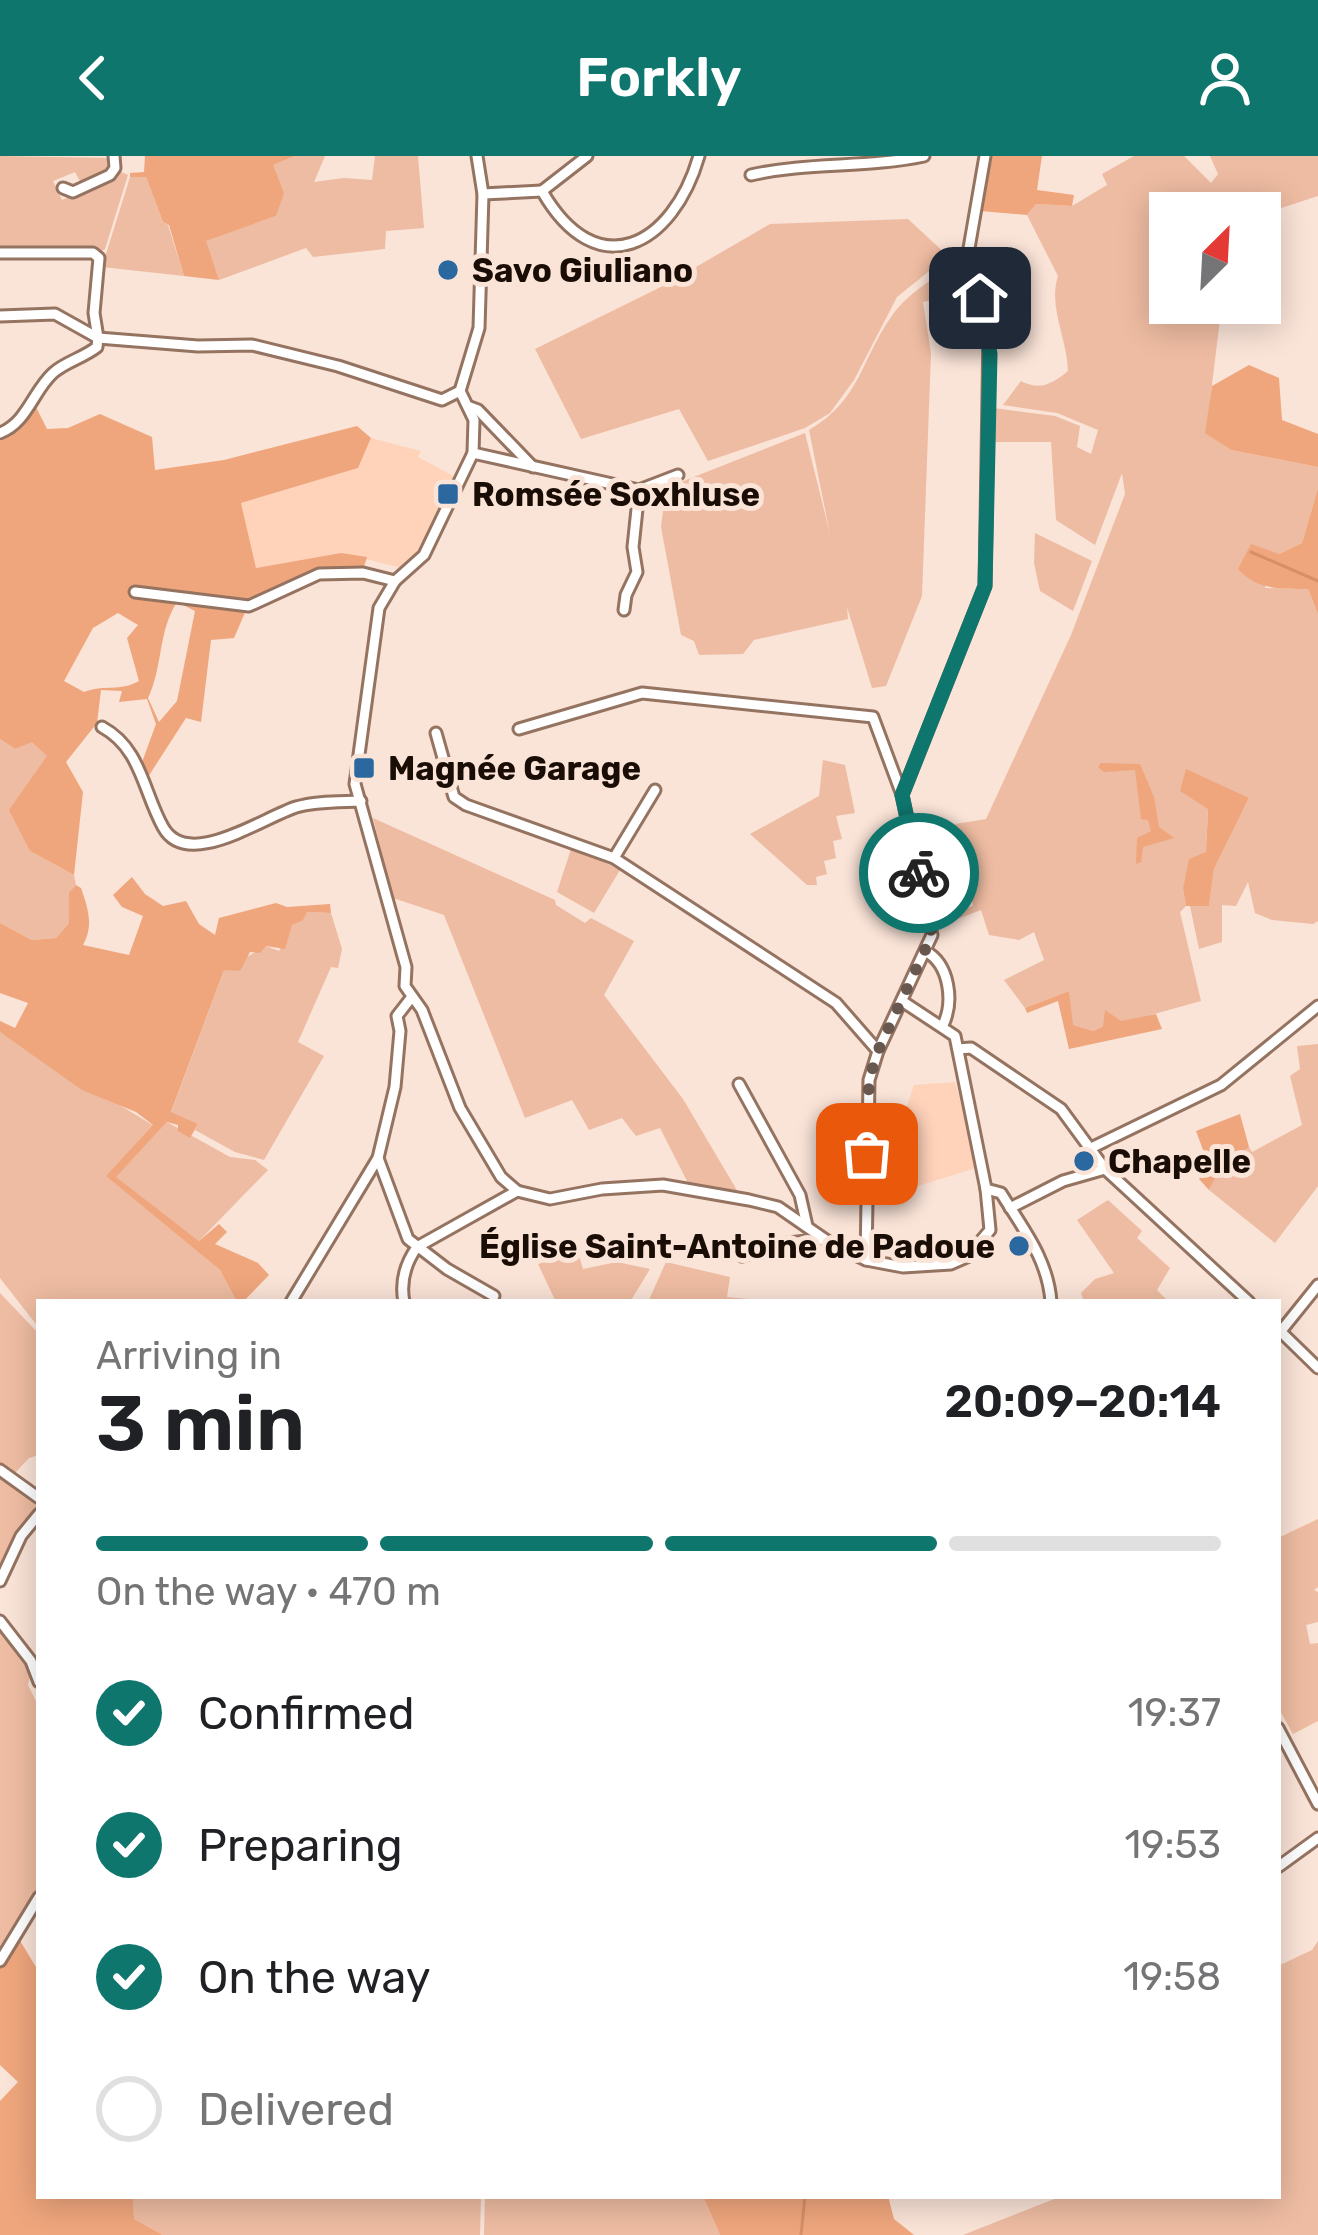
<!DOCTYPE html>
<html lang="en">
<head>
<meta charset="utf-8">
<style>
	:root { --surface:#fff; --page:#f6f6f6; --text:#202124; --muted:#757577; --line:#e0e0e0; --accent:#0f766e }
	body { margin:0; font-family:Rubik,sans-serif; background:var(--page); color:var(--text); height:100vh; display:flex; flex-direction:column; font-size:45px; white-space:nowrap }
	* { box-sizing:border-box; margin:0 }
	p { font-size:39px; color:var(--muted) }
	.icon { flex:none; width:66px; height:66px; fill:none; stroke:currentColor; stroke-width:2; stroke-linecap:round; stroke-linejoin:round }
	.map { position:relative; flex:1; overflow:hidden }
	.sheet { position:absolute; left:36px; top:1143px; width:1245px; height:900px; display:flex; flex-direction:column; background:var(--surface); border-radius:0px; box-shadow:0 6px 30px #0003 }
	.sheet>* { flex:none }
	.needle { width:78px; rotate:24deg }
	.buttons { position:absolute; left:1149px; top:36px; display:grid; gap:24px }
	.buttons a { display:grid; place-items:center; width:132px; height:132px; border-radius:0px; background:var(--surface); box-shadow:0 6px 30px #0003; font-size:60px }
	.pin { position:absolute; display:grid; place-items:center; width:102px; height:102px; color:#fff; margin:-51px; border-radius:24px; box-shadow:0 6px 18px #0006 }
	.courier { position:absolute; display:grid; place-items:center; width:120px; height:120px; margin:-60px; border:9px solid #0f766e; border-radius:50%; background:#fff; color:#222; box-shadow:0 3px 15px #0007 }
	.overview em { font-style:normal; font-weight:600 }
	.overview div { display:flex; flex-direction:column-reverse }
	.overview { display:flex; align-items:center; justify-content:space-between; height:204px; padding:0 60px }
	h1 { font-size:78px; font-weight:600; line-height:90px }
	.bar { display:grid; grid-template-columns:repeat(4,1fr); gap:18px 12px; align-content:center; height:144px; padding:0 60px }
	.bar i { height:15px; border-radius:9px; background:var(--line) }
	.bar .active { background:var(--accent) }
	.bar p { grid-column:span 4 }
	ol { padding:0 60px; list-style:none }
	li { display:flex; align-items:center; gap:36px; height:132px }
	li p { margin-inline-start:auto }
	li .icon { padding:12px; border-radius:50%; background:var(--accent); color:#fff; stroke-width:4 }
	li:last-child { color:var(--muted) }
	li i { width:66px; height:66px; border:6px solid var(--line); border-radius:50% }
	header { display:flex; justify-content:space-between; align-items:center; height:156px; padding:0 60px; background:var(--accent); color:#fff; font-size:54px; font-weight:600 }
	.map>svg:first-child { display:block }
	.built { fill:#ffd2ba }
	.green { fill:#eebca2 }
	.forest { fill:#efa67d; fill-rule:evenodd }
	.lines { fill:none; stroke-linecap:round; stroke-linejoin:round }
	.stream { stroke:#d78f67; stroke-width:3 }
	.street-casing { stroke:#957361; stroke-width:15 }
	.street { stroke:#fff; stroke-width:9 }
	.done { stroke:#68584f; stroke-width:12; stroke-dasharray:0 21.6 }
	.route { stroke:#0f766e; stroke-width:15 }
	.poi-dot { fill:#2c68a0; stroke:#fae3d7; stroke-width:4.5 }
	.labels { text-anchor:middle; stroke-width:10; stroke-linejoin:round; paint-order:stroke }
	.poi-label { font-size:33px; font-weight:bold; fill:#190d06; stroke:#fae3d7; text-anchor:start }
</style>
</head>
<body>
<header><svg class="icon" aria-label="back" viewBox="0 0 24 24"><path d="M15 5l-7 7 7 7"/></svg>Forkly<svg class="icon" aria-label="person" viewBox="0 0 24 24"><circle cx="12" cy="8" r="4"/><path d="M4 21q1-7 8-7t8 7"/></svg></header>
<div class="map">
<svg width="1318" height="2079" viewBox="0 0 1318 2079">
	<rect width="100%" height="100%" fill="#fae3d7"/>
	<g class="built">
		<path d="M371 282 421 295 418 301 455 321 427 390 402 412 341 397 256 412 241 347 358 312Z"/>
		<path d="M955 926 979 1011 918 1030 903 962 914 929Z"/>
	</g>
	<g class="green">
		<path d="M0 0 112 2 110 14 82 29 75 16 53 25 62 44 109 24 119 15 128 19 105 93 100 96 0 92Z"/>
		<path d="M295 0H325L314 26 344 22 372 24 375 0H418L424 72 386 75 385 93 313 101 306 92 219 124 205 85 276 60 273 9Z"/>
		<path d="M1134 0H1184L1211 27 1218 18 1210 0H1318V40L1260 59 1170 57V147H1222L1206 277 1231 294 1318 311V332L1302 387 1279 398 1265 432 1308 433 1318 458V765L1313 768 1272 764 1255 757 1248 726 1236 750 1222 749V786L1199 793 1190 750H1209L1214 713 1249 642 1208 652 1206 696 1183 733 1186 750 1180 756 1201 845 1093 875 1072 869 1069 835 1025 852 1004 824 1044 804 1034 776 1019 784 989 779 981 754 937 771 932 762 973 750 955 668 986 663 1071 479 1125 338 1122 317 1095 389 1056 364 1051 286H994L993 252 1055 260 1080 270 1077 291 1091 298 1098 274 1057 257 1003 249 1021 225C1040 235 1052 228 1068 215 1067 182 1048 151 1058 120L1027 59 1036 48 1072 50 1107 29 1102 18Z"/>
		<path d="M130 21H146L163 66 168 69 184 120 102 111Z"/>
		<path d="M908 63 948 100 897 141 854 224 830 257 805 272 708 305 679 253 581 283 535 193 665 129 770 68Z"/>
		<path d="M965 102 971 135 923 146 931 197 922 440 886 530 872 532 847 451 848 463 754 484 743 498 699 499 694 485 681 479 661 371 666 332 805 277 830 378 809 274C860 244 860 206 891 161 909 135 939 119 965 102Z"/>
		<path d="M1035 377 1092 405 1073 455 1040 435 1034 407Z"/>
		<path d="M0 583 15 593 32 585 48 600 30 695 74 719 76 729 69 736V767L56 782 32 784 0 767Z"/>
		<path d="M823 604 845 609 855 657 836 660 842 683 833 685 836 702 824 705 827 718 816 721 817 729H807L750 678 819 640Z"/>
		<path d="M373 662 555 744 556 749 585 767 591 762 634 785 604 839 683 943 738 1036 689 1029 660 972 636 980 622 962 589 974 572 944 525 962 444 759 393 742Z"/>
		<path d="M572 690 620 714 594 757 557 736Z"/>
		<path d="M307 756 331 757 342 793 338 812 331 811 298 886 324 900 264 1004 235 996 195 974 198 968 171 957 224 814 266 790 279 795 292 769Z"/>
		<path d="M0 876 154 970 107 1020 220 1114 237 1146H39V1172L0 1122Z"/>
		<path d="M1318 888V1030L1275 1087 1209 1034 1219 1015 1249 991 1252 996 1302 969 1290 920 1300 913 1297 890Z"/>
		<path d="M167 966 230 1001 255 1004 268 1014 199 1085 115 1021Z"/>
		<path d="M1108 1044 1142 1075 1137 1082 1170 1112 1157 1134 1169 1146H1084L1081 1137 1095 1123 1114 1117 1077 1064Z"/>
		<path d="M578 1096 583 1113 617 1106 650 1113 630 1146H556L538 1108Z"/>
		<path d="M666 1106 730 1121 727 1141 781 1146H648Z"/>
		<path d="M0 1137 39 1178V1299L29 1302 12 1320 0 1311Z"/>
		<path d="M0 1319 38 1351 25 1367 0 1417Z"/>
		<path d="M1318 1363V1431L1314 1434 1318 1436V1466L1306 1469 1310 1488 1318 1487V1565L1293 1578 1278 1551V1382Z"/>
		<path d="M0 1475 31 1516 28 1529 39 1551V1736L0 1798Z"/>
		<path d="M1318 1785V2079H963L1062 2040H1278V1810L1312 1794Z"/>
		<path d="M133 2040H481L480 2079H163L134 2063Z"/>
		<path d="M485 2040H703L720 2079H484Z"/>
	</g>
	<g class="forest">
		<path d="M145 0H295L273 9 284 37 276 60 206 85 219 124 184 120 169 69 163 66 146 21H130V17L144 16Z"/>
		<path d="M990 0H1042L1037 34 1074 39 1072 50 1036 48 1027 59 980 55Z"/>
		<path d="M1249 209 1279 222 1282 264 1318 278V311L1231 294 1205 277 1212 230Z"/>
		<path d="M36 251 47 273 68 272 100 258 152 281 155 314 224 304 357 270 371 282 358 312 241 347 256 412 341 397 367 401 363 414 324 412 250 445 234 482 211 484 201 566 186 562 148 621 141 609 156 568 147 543 119 546 122 535 101 534 97 567 66 606 83 636 74 719 30 695 9 654 47 600 32 586 15 593 0 583V285L11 280ZM177 446 195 455 177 545 159 566 148 542C163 511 158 475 177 446ZM118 457 138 469 127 482 139 525C120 536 104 528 84 536L64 525 93 472Z"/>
		<path d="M1318 332V458L1308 433C1280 432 1258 435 1238 413L1251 388 1279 398 1302 387Z"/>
		<path d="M1101 607 1140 608 1154 641 1159 671 1174 682 1143 691 1141 706 1136 708 1137 682 1151 675 1148 664 1141 663 1135 614 1104 616 1098 611Z"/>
		<path d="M1186 613 1249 642 1214 713 1209 750H1186L1183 733 1189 703 1206 696 1208 653 1180 635Z"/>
		<path d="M132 721 145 738 163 750 186 745 199 768 215 779 219 762 276 747 287 751 330 748 331 757 307 756 303 764 292 769 285 793 266 790 260 797 250 796 240 815 224 814 171 956 198 968 190 982 178 975V969L167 966 116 1021 199 1085 219 1068 227 1076 215 1088 258 1107 269 1119 243 1146H237L220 1114 106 1020 153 969 136 956 82 934 0 876V865L15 872 28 847 0 837V767L32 784 56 782 69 767V736L76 729 81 732C88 752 94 770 83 789L129 799 143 760 122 751 113 739Z"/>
		<path d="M1069 835 1073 869 1093 875 1103 871 1105 854 1121 865 1156 858 1162 873 1069 893 1058 845 1027 857 1025 852Z"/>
		<path d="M1240 958 1249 991 1219 1015 1209 1034 1199 1023 1209 1010 1196 975Z"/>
		<path d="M19 1783 39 1816V2040H133L134 2063 163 2079H0V1945L18 1926 0 1909V1798Z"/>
		<path d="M703 2040H888L894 2063 914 2079H720Z"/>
	</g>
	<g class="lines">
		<g class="stream">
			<path d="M1251 396 1318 425"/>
			<path d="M801 2079 805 2040"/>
		</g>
		<defs>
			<g id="street">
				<path d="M477 0 483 38 479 172 460 235 474 264 473 297 424 399 395 425 379 452 355 628 406 811 405 830 422 854 460 952 501 1021 517 1035 550 1043 602 1033 663 1029 749 1044 778 1051 833 1089 866 1104 903 1111 951 1108 967 1101 990 1074 986 1033 955 880 902 845"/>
				<path d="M751 19C808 6 867 12 924 0"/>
				<path d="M63 32 73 36 110 19 115 12 114 0"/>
				<path d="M542 35C597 131 673 90 699 0"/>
				<path d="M542 35 587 0"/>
				<path d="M483 38 542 35"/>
				<path d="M0 97H93L99 102 94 157 98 182"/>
				<path d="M0 160 55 158 98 182 198 190 252 189 338 210 442 244 460 235"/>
				<path d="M470 251 478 254 533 311"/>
				<path d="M0 277C27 267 33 235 53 217 65 206 83 202 97 191L98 182"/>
				<path d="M473 297 639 334 678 319"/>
				<path d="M135 436 249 450 319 418 363 417 395 425"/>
				<path d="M624 454 626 439 637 416 633 391 639 334"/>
				<path d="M102 571C141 592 143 635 163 671 187 715 262 662 296 651 316 645 340 646 361 645"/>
				<path d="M519 573 642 537 873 561 902 639 932 779 878 895 869 924 866 1104"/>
				<path d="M436 577 454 641 466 649 614 702 836 847 878 895"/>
				<path d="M902 639 985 430 989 174 968 98 985 0"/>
				<path d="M614 702 655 634"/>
				<path d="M925 795C950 808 954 846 943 869"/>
				<path d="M958 893 971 892 1061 953 1105 1013 1249 1146"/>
				<path d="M739 928 800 1039 807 1070"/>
				<path d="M1089 993 1221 929 1318 850"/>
				<path d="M378 1002 408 1083 447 1113 494 1140"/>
				<path d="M986 1033 1001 1037C1023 1073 1048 1103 1051 1146"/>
				<path d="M1010 1052 1063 1025 1105 1013"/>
				<path d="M742 1100 780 1088 824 1083"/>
				<path d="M291 1146 378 1002 395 931 400 875 397 860 411 842"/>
				<path d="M404 1146C400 1126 405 1108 417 1091L517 1035"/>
				<path d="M1279 1174 1318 1212"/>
				<path d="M1281 1175 1318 1129"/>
				<path d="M0 1314 39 1342"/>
				<path d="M0 1425 21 1380 39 1358"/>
				<path d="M0 1465 31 1505 39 1526"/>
				<path d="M1278 1572 1318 1648"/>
				<path d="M1278 1711 1318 1682"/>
				<path d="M0 1805 39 1741"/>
			</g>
		</defs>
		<use href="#street" class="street-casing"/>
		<use href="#street" class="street"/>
	</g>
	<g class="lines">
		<path class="done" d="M867 998 869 924 878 895 932 779 919 717"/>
		<path class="route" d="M919 717 902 639 985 430 990 198 980 142"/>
	</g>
	<g class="poi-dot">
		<circle cx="448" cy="114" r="12"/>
		<rect x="436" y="326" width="24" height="24" rx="6"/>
		<rect x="352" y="600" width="24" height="24" rx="6"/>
		<circle cx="1084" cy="1005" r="12"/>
		<circle cx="1019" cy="1090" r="12"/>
	</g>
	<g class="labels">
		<g class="poi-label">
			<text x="472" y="126">Savo Giuliano</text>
			<text x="472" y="350">Romsée Soxhluse</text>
			<text x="388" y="624">Magnée Garage</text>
			<text x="1108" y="1017">Chapelle</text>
			<text x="995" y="1102" text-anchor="end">Église Saint-Antoine de Padoue</text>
		</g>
	</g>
</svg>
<div class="buttons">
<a><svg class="needle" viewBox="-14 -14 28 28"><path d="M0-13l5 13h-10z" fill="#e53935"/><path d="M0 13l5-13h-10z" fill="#757577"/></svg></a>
</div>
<div class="pin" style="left:867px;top:998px;background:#ea580c"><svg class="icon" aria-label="bag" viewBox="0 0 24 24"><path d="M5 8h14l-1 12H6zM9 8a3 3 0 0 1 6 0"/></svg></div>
<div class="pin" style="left:980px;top:142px;background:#1f2937"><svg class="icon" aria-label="home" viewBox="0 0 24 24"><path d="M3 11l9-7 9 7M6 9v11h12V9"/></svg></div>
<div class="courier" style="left:919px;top:717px"><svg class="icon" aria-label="bike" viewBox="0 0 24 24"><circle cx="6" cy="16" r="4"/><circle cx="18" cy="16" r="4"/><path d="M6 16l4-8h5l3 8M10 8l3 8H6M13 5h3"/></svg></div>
<section class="sheet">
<div class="overview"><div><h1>3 min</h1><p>Arriving in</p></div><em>20:09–20:14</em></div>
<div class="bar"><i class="active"></i><i class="active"></i><i class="active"></i><i></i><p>On the way · 470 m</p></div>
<ol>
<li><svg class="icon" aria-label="check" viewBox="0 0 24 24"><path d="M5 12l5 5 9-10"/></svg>Confirmed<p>19:37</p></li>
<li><svg class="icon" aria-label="check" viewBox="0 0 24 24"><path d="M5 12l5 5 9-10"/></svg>Preparing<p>19:53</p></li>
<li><svg class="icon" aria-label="check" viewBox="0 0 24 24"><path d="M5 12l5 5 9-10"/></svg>On the way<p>19:58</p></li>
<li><i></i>Delivered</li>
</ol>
</section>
</div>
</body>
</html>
